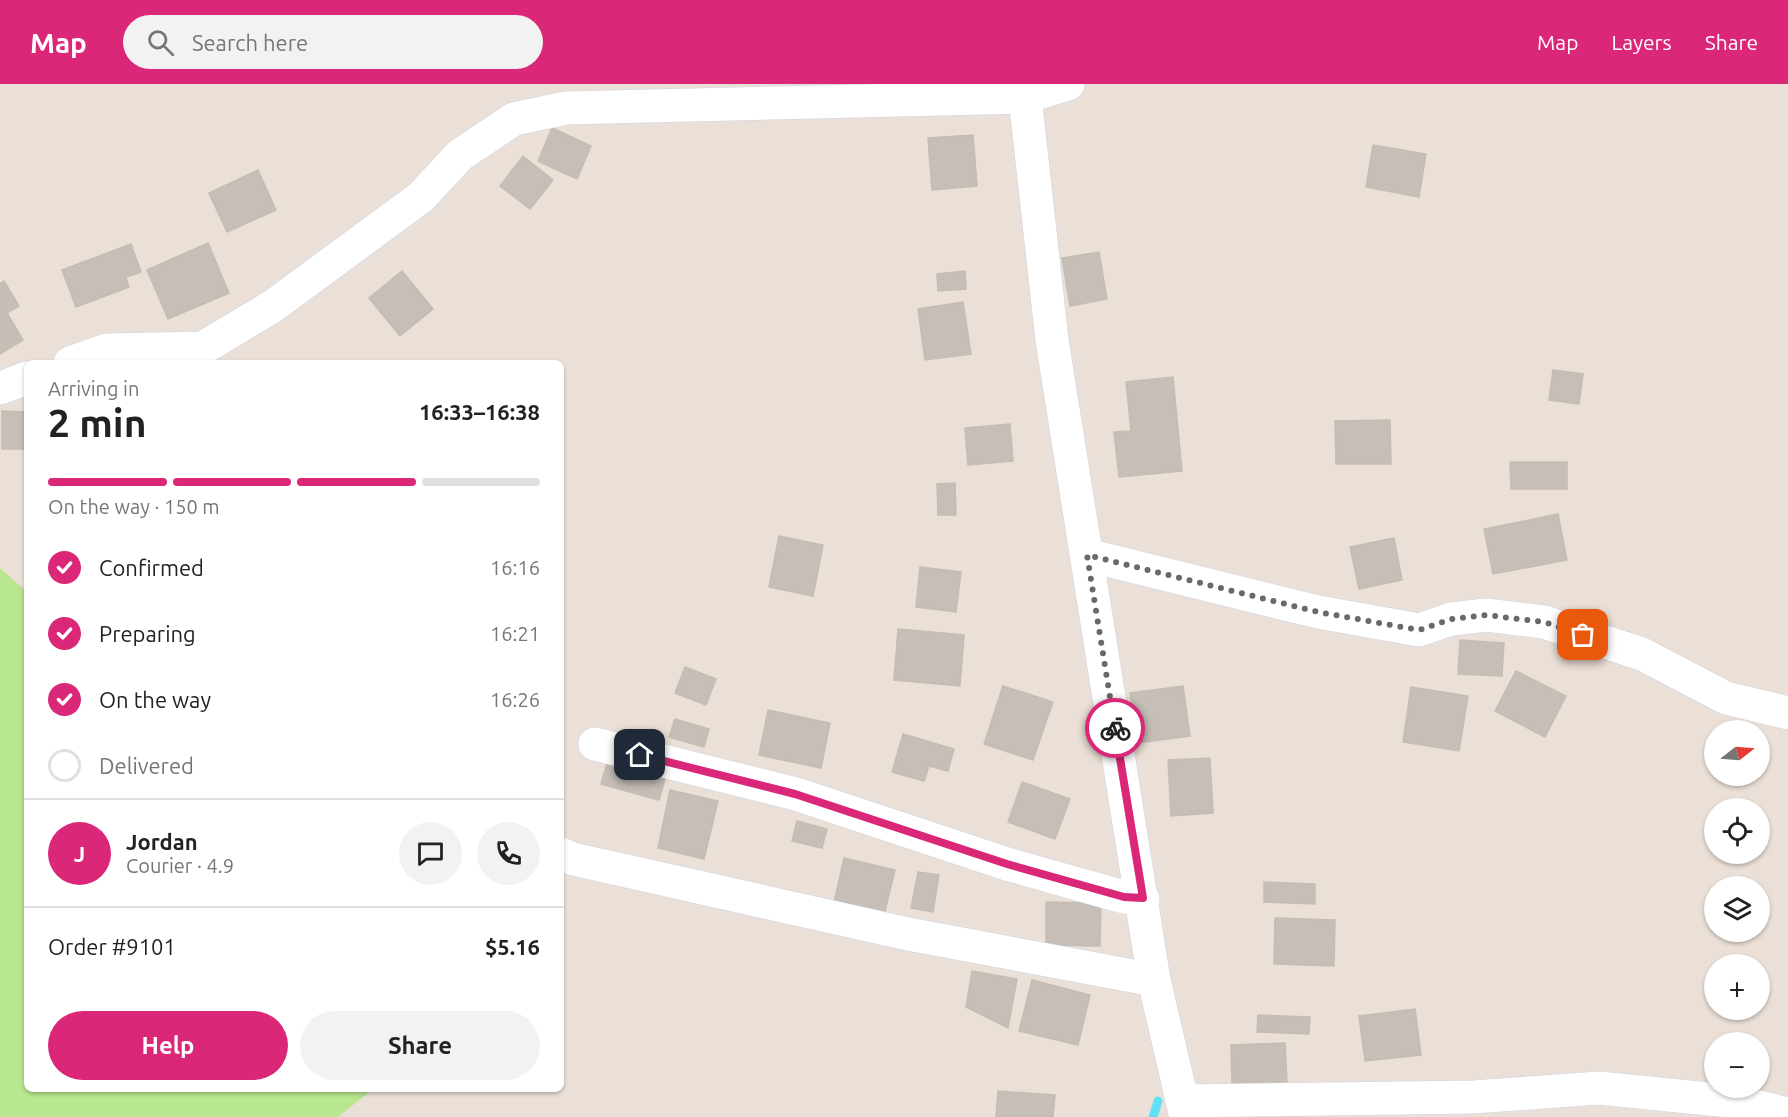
<!DOCTYPE html>
<html lang="en">
<head>
<meta charset="utf-8">
<style>
	:root { --surface:#fff; --page:#f2f2f2; --text:#222; --muted:#767676; --line:#e0e0e0; --accent:#db2777 }
	body { margin:0; font-family:Ubuntu,sans-serif; background:var(--page); color:var(--text); height:100vh; display:flex; flex-direction:column; font-size:22px; white-space:nowrap }
	* { box-sizing:border-box; margin:0 }
	p { font-size:20px; color:var(--muted) }
	.icon { flex:none; width:33px; height:33px; fill:none; stroke:currentColor; stroke-width:2; stroke-linecap:round; stroke-linejoin:round }
	.map { position:relative; flex:1; overflow:hidden }
	.drawer { position:absolute; left:24px; top:276px; width:540px; height:732px; display:flex; flex-direction:column; background:var(--surface); border-radius:9px; box-shadow:0 2px 4px #0004 }
	.drawer>* { flex:none }
	.needle { width:39px; rotate:73deg }
	.buttons { position:absolute; left:1704px; top:636px; display:grid; gap:12px }
	.buttons a { display:grid; place-items:center; width:66px; height:66px; border-radius:50%; background:var(--surface); box-shadow:0 2px 4px #0004; font-size:30px }
	.pin { position:absolute; display:grid; place-items:center; width:51px; height:51px; color:#fff; margin:-26px; border-radius:12px; box-shadow:0 3px 9px #0006 }
	.courier { position:absolute; display:grid; place-items:center; width:60px; height:60px; margin:-30px; border:4px solid #db2777; border-radius:50%; background:#fff; color:#222; box-shadow:0 2px 8px #0007 }
	.head em { font-style:normal; font-weight:600 }
	.head div { display:flex; flex-direction:column-reverse }
	.head { display:flex; align-items:center; justify-content:space-between; height:102px; padding:0 24px }
	h1 { font-size:39px; font-weight:600; line-height:45px }
	.bar { display:grid; grid-template-columns:repeat(4,1fr); gap:9px 6px; align-content:center; height:72px; padding:0 24px }
	.bar i { height:8px; border-radius:4px; background:var(--line) }
	.bar .selected { background:var(--accent) }
	.bar p { grid-column:span 4 }
	.line { display:flex; align-items:center; gap:15px; padding:0 24px; border-top:2px solid var(--line) }
	.line div { flex:1 }
	.round { display:grid; place-items:center; flex:none; width:63px; height:63px; border-radius:32px; background:var(--page) }
	ol { padding:0 24px; list-style:none }
	li { display:flex; align-items:center; gap:18px; height:66px }
	li p { margin-inline-start:auto }
	li .icon { padding:6px; border-radius:50%; background:var(--accent); color:#fff; stroke-width:4 }
	li:last-child { color:var(--muted) }
	li i { width:33px; height:33px; border:3px solid var(--line); border-radius:50% }
	.action { display:flex; gap:12px; margin-top:auto; padding:12px 24px }
	.action a { flex:1; height:69px; border-radius:36px; background:var(--accent); color:#fff; font-size:24px; font-weight:600; line-height:69px; text-align:center }
	.action a+a { background:var(--page); color:var(--text) }
	header { display:flex; align-items:center; gap:36px; box-sizing:border-box; height:84px; padding:0 30px; background:var(--accent); color:#fff }
	header strong { font-size:28px }
	nav { display:flex; gap:33px; margin-inline-start:auto; font-size:21px }
	.search { width:420px; height:54px; background:var(--page); display:flex; align-items:center; gap:15px; box-sizing:border-box; padding:0 21px; border-radius:33px; color:var(--muted); font-size:22px }
	.map>svg:first-child { display:block }
	.green { fill:#b8e78f }
	.lines { fill:none; stroke-linecap:round; stroke-linejoin:round }
	.stream { stroke:#62e1f6; stroke-width:9 }
	.building { fill:#c5bfb7; stroke:#c6bcb1; stroke-width:1.5 }
	.minor-casing { stroke:#cdd3e2; stroke-width:34 }
	.minor { stroke:#fff; stroke-width:33 }
	.done { stroke:#6c6865; stroke-width:6; stroke-dasharray:0 10.8 }
	.route { stroke:#db2777; stroke-width:8 }
</style>
</head>
<body>
<header>
<strong>Map</strong>
<div class="search"><svg class="icon" aria-label="search" viewBox="0 0 24 24"><circle cx="10" cy="10" r="6"/><path d="M15 15l6 6"/></svg>Search here</div>
<nav><a>Map</a><a>Layers</a><a>Share</a></nav>
</header>
<div class="map">
<svg width="1788" height="1033" viewBox="0 0 1788 1033">
	<rect width="100%" height="100%" fill="#ebe0d7"/>
	<path class="green" d="M0 484 27 508V1005H373L338 1033H0Z"/>
	<g class="lines">
		<path class="stream" d="M1153 1033 1158 1017"/>
	</g>
	<g class="building">
		<path d="M552 44 591 62 577 95 538 77Z"/>
		<path d="M973 51 977 102 932 106 928 54Z"/>
		<path d="M1373 61 1426 70 1419 113 1366 103Z"/>
		<path d="M523 72 553 96 530 125 500 102Z"/>
		<path d="M258 86 276 126 227 148 209 109Z"/>
		<path d="M208 159 229 209 168 235 147 186Z"/>
		<path d="M131 160 141 188 126 193 129 203 76 223 62 186Z"/>
		<path d="M1099 168 1107 215 1070 222 1062 174Z"/>
		<path d="M402 187 433 225 400 252 369 214Z"/>
		<path d="M965 187 966 205 938 207 937 190Z"/>
		<path d="M4 197 19 222 7 229 23 256 0 270V200Z"/>
		<path d="M963 218 971 270 925 276 918 225Z"/>
		<path d="M1553 286 1583 290 1579 320 1549 316Z"/>
		<path d="M1173 293 1182 387 1119 393 1114 348 1131 347 1126 298Z"/>
		<path d="M2 327 27 328V365H2Z"/>
		<path d="M1390 336 1391 380H1336L1335 337Z"/>
		<path d="M1010 340 1013 377 968 381 965 344Z"/>
		<path d="M1510 378H1567V405H1511Z"/>
		<path d="M955 399 956 431H938L937 400Z"/>
		<path d="M1558 430 1567 476 1493 490 1484 445Z"/>
		<path d="M779 452 823 461 813 512 769 503Z"/>
		<path d="M1394 454 1402 496 1359 505 1350 463Z"/>
		<path d="M920 483 961 488 956 528 916 523Z"/>
		<path d="M898 545 964 551 960 602 894 596Z"/>
		<path d="M1460 556 1504 559 1502 592 1458 590Z"/>
		<path d="M685 583 716 595 706 621 675 609Z"/>
		<path d="M1516 587 1566 612 1545 653 1495 627Z"/>
		<path d="M1003 602 1053 618 1033 676 984 660Z"/>
		<path d="M1183 602 1190 652 1137 659 1130 609Z"/>
		<path d="M1411 603 1468 612 1459 667 1403 658Z"/>
		<path d="M768 626 830 639 821 684 759 671Z"/>
		<path d="M675 635 709 645 704 663 669 653Z"/>
		<path d="M903 650 954 665 948 687 929 682 924 697 892 688Z"/>
		<path d="M1210 674 1213 729 1171 732 1168 676Z"/>
		<path d="M607 679 665 695 659 716 601 700Z"/>
		<path d="M1022 698 1070 715 1055 755 1008 738Z"/>
		<path d="M670 706 718 717 704 775 658 764Z"/>
		<path d="M797 737 827 745 822 764 792 757Z"/>
		<path d="M844 774 895 786 884 831 834 819Z"/>
		<path d="M918 788 939 791 933 828 911 824Z"/>
		<path d="M1264 798 1315 800V820L1264 818Z"/>
		<path d="M1046 818 1101 819 1100 862 1046 861Z"/>
		<path d="M1275 834 1335 836 1334 882 1274 880Z"/>
		<path d="M972 887 1017 895 1008 944 966 923Z"/>
		<path d="M1032 896 1090 911 1078 961 1019 947Z"/>
		<path d="M1415 925 1421 971 1365 977 1359 932Z"/>
		<path d="M1258 931 1310 933 1309 950 1257 948Z"/>
		<path d="M1285 959 1287 1000 1232 1002 1231 961Z"/>
		<path d="M998 1007 1055 1011 1053 1033H996Z"/>
	</g>
	<g class="lines">
		<defs>
			<g id="minor">
				<path d="M1026 0 1025 13 1052 256 1154 896 1186 1033"/>
				<path d="M70 279 106 266 203 264 273 222 421 113 460 71 514 35 566 24 1025 13 1068 0"/>
				<path d="M0 304 27 294"/>
				<path d="M1087 471 1318 528 1419 546 1451 535 1486 531 1544 538 1642 570 1726 614 1788 629"/>
				<path d="M595 660 796 710 1007 780 1124 813 1143 815"/>
				<path d="M561 770 573 775 908 850 1154 896"/>
				<path d="M1182 1017 1474 1013 1599 1004 1738 1018 1788 1030"/>
			</g>
		</defs>
		<use href="#minor" class="minor-casing"/>
		<use href="#minor" class="minor"/>
	</g>
	<g class="lines">
		<path class="done" d="M1115 644 1087 471 1318 528 1419 546 1452 535 1486 531 1544 538 1583 551"/>
		<path class="route" d="M640 671 795 710 1007 780 1124 813 1143 814 1115 644"/>
	</g>
</svg>
<div class="buttons">
<a><svg class="needle" viewBox="-14 -14 28 28"><path d="M0-13l5 13h-10z" fill="#e53935"/><path d="M0 13l5-13h-10z" fill="#767676"/></svg></a>
<a><svg class="icon" aria-label="locate" viewBox="0 0 24 24"><circle cx="12" cy="12" r="6"/><path d="M12 2v4M12 18v4M2 12h4M18 12h4"/></svg></a>
<a><svg class="icon" aria-label="layers" viewBox="0 0 24 24"><path d="M12 4l9 5-9 5-9-5zM3 14l9 5 9-5"/></svg></a>
<a>+</a>
<a>−</a>
</div>
<div class="pin" style="left:1583px;top:551px;background:#ea580c"><svg class="icon" aria-label="bag" viewBox="0 0 24 24"><path d="M5 8h14l-1 12H6zM9 8a3 3 0 0 1 6 0"/></svg></div>
<div class="pin" style="left:640px;top:671px;background:#1f2937"><svg class="icon" aria-label="home" viewBox="0 0 24 24"><path d="M3 11l9-7 9 7M6 9v11h12V9"/></svg></div>
<div class="courier" style="left:1115px;top:644px"><svg class="icon" aria-label="bike" viewBox="0 0 24 24"><circle cx="6" cy="16" r="4"/><circle cx="18" cy="16" r="4"/><path d="M6 16l4-8h5l3 8M10 8l3 8H6M13 5h3"/></svg></div>
<section class="drawer">
<div class="head"><div><h1>2 min</h1><p>Arriving in</p></div><em>16:33–16:38</em></div>
<div class="bar"><i class="selected"></i><i class="selected"></i><i class="selected"></i><i></i><p>On the way · 150 m</p></div>
<ol>
<li><svg class="icon" aria-label="check" viewBox="0 0 24 24"><path d="M5 12l5 5 9-10"/></svg>Confirmed<p>16:16</p></li>
<li><svg class="icon" aria-label="check" viewBox="0 0 24 24"><path d="M5 12l5 5 9-10"/></svg>Preparing<p>16:21</p></li>
<li><svg class="icon" aria-label="check" viewBox="0 0 24 24"><path d="M5 12l5 5 9-10"/></svg>On the way<p>16:26</p></li>
<li><i></i>Delivered</li>
</ol>
<div class="line" style="height:108px"><b class="round" style="background:var(--accent);color:#fff">J</b><div><b>Jordan</b><p>Courier · 4.9</p></div><a class="round"><svg class="icon" aria-label="chat" viewBox="0 0 24 24"><path d="M4 5h16v11H9l-5 4z"/></svg></a><a class="round"><svg class="icon" aria-label="phone" viewBox="0 0 24 24"><path d="M5 4h4l2 5-3 2q2 4 5 5l2-3 5 2v4C11 20 4 13 5 4z"/></svg></a></div>
<div class="line" style="height:78px"><div>Order #9101</div><b>$5.16</b></div>
<div class="action"><a>Help</a><a>Share</a></div>
</section>
</div>
</body>
</html>
